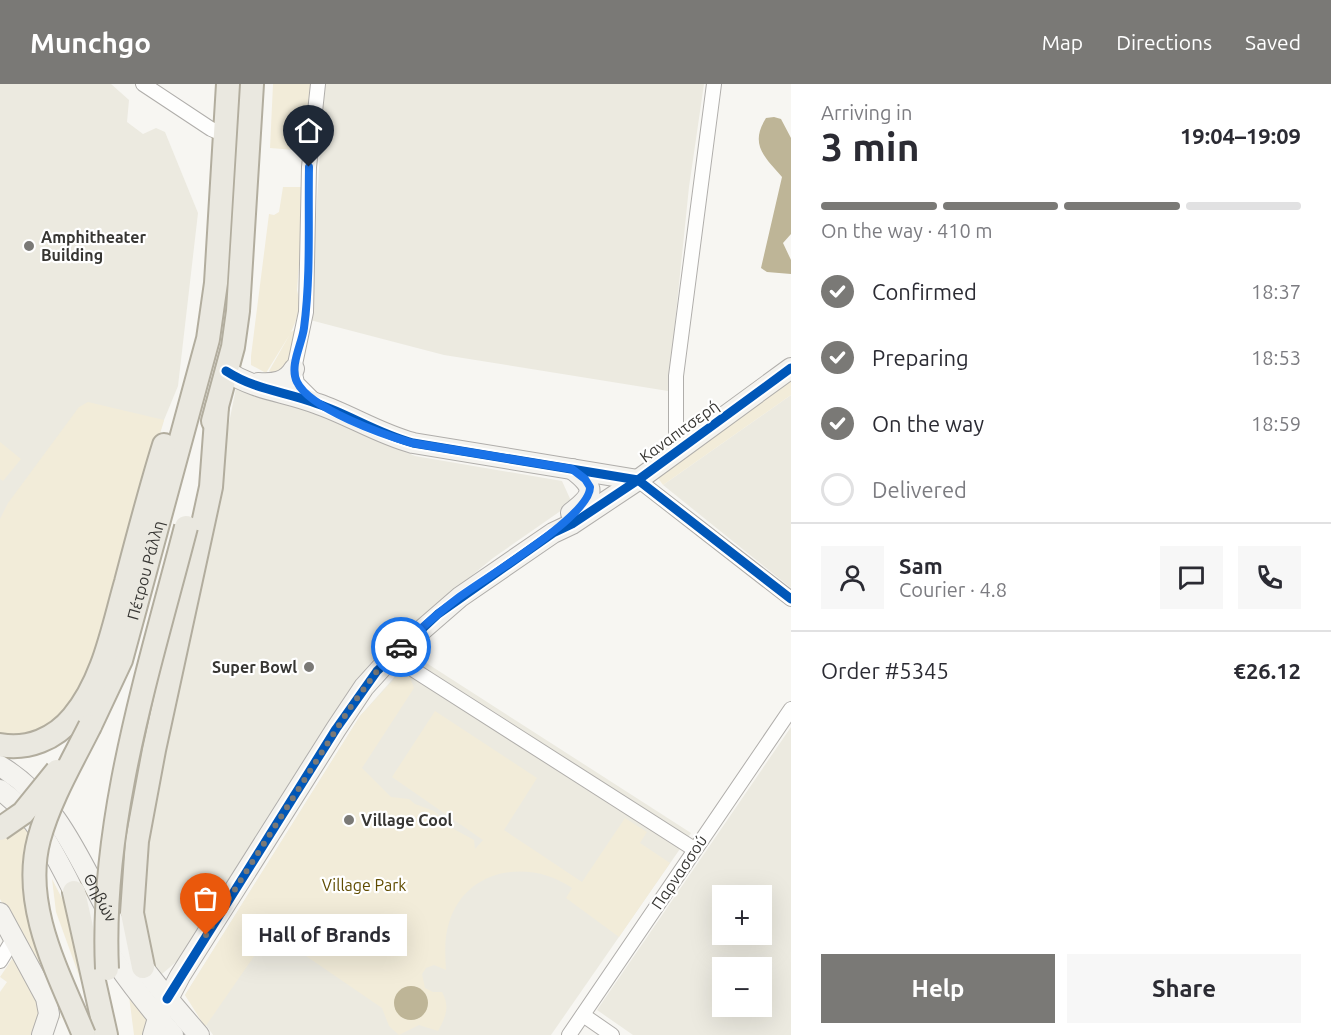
<!DOCTYPE html>
<html lang="en">
<head>
<meta charset="utf-8">
<style>
	:root { --surface:#fff; --page:#f7f7f7; --text:#2b2b33; --muted:#7c7c81; --line:#e1e1e2; --accent:#7a7976 }
	body { margin:0; font-family:Ubuntu,sans-serif; background:var(--page); color:var(--text); height:100vh; display:flex; flex-direction:column; font-size:22px; white-space:nowrap }
	* { box-sizing:border-box; margin:0 }
	p { font-size:20px; color:var(--muted) }
	.icon { flex:none; width:33px; height:33px; fill:none; stroke:currentColor; stroke-width:2; stroke-linecap:round; stroke-linejoin:round }
	.map { position:relative; flex:1; overflow:hidden }
	.side { display:flex; flex-direction:column; background:var(--surface); width:540px }
	.side>* { flex:none }
	.tools { position:absolute; left:712px; top:801px; display:grid; gap:12px }
	.tools a { display:grid; place-items:center; width:60px; height:60px; border-radius:0px; background:var(--surface); box-shadow:0 6px 24px #0002; font-size:30px }
	.pin { position:absolute; display:grid; place-items:center; width:51px; height:51px; color:#fff; margin:-62px -26px; border-radius:50% 50% 50% 0; rotate:-45deg; box-shadow:0 0 6px #0007 }
	.pin .icon { rotate:45deg }
	.courier { position:absolute; display:grid; place-items:center; width:60px; height:60px; margin:-30px; border:4px solid #1a73e8; border-radius:50%; background:#fff; color:#222; box-shadow:0 2px 8px #0007 }
	.bubble { position:absolute; height:42px; border-radius:0px; background:var(--surface); box-shadow:0 6px 24px #0002; font-size:20px; font-weight:700; line-height:42px; text-align:center }
	.summary em { font-style:normal; font-weight:700 }
	.summary div { display:flex; flex-direction:column-reverse }
	.summary { display:flex; align-items:center; justify-content:space-between; height:102px; padding:0 30px }
	h1 { font-size:39px; font-weight:700; line-height:45px }
	.bar { display:grid; grid-template-columns:repeat(4,1fr); gap:9px 6px; align-content:center; height:72px; padding:0 30px }
	.bar i { height:8px; border-radius:4px; background:var(--line) }
	.bar .active { background:var(--accent) }
	.bar p { grid-column:span 4 }
	.line { display:flex; align-items:center; gap:15px; padding:0 30px; border-top:2px solid var(--line) }
	.line div { flex:1 }
	.round { display:grid; place-items:center; flex:none; width:63px; height:63px; border-radius:0px; background:var(--page) }
	ol { padding:0 30px; list-style:none }
	li { display:flex; align-items:center; gap:18px; height:66px }
	li p { margin-inline-start:auto }
	li .icon { padding:6px; border-radius:50%; background:var(--accent); color:#fff; stroke-width:4 }
	li:last-child { color:var(--muted) }
	li i { width:33px; height:33px; border:3px solid var(--line); border-radius:50% }
	.action { display:flex; gap:12px; margin-top:auto; padding:12px 30px }
	.action a { flex:1; height:69px; border-radius:0px; background:var(--accent); color:#fff; font-size:24px; font-weight:700; line-height:69px; text-align:center }
	.action a+a { background:var(--page); color:var(--text) }
	header { display:flex; align-items:center; gap:36px; box-sizing:border-box; height:84px; padding:0 30px; background:var(--accent); color:#fff }
	header strong { font-size:28px }
	nav { display:flex; gap:33px; margin-inline-start:auto; font-size:21px }
	main { display:flex; flex:1; min-height:0 }
	.map>svg:first-child { display:block }
	.built { fill:#eceae0; fill-rule:evenodd }
	.green { fill:#f2ecd9 }
	.water { fill:#beb597 }
	.lines { fill:none; stroke-linecap:round; stroke-linejoin:round }
	.street-casing { stroke:#b0aeab; stroke-width:16 }
	.secondary-casing { stroke:#b0aeab; stroke-width:22 }
	.primary-casing { stroke:#b2ad9e; stroke-width:26 }
	.street { stroke:#fefefd; stroke-width:14 }
	.secondary { stroke:#f4f3ef; stroke-width:20 }
	.primary { stroke:#eae8e0; stroke-width:22 }
	.primary-bridge-casing { stroke:#b2ad9e; stroke-width:26; stroke-linecap:butt }
	.primary-bridge { stroke:#eae8e0; stroke-width:22 }
	.cycleway-casing { stroke:#fff; stroke-width:13 }
	.cycleway { stroke:#0057b8; stroke-width:9 }
	.done { stroke:#7a7976; stroke-width:6; stroke-dasharray:0 10.8 }
	.route { stroke:#1a73e8; stroke-width:8 }
	.poi-dot { fill:#7a7976; stroke:#fff; stroke-width:2 }
	.labels { text-anchor:middle; stroke-width:4.5; stroke-linejoin:round; paint-order:stroke }
	.poi-label { font-size:16px; font-weight:bold; fill:#373633; stroke:#fff; text-anchor:start }
	.street-label { font-size:16px; fill:#373633; stroke:#fff }
	.park-label { font-size:16px; fill:#604c00; stroke:#fff }
</style>
</head>
<body>
<header>
<strong>Munchgo</strong>
<nav><a>Map</a><a>Directions</a><a>Saved</a></nav>
</header>
<main>
<div class="map">
<svg width="791" height="951" viewBox="0 0 791 951">
	<rect width="100%" height="100%" fill="#f7f6f2"/>
	<g class="built">
		<path d="M0 0H111L129 16 127 38 143 50 156 44 165 48 198 129 178 302 164 336 149 384 0 654Z"/>
		<path d="M324 0H704L689 103 668 307 444 271 310 236Z"/>
		<path d="M236 304 275 310 415 372 562 397 572 419 493 474 377 570 334 630 183 872 162 890 153 882 146 869 140 783Z"/>
		<path d="M791 311V504L663 401Z"/>
		<path d="M414 571 691 749 551 951H213L185 911 360 632Z"/>
		<path d="M791 643V951H633L597 926ZM723 812H762V850H723ZM723 884H762V922H723Z"/>
	</g>
	<g class="green">
		<path d="M273 0H312L307 67 270 64Z"/>
		<path d="M283 103H305L297 206C301 221 298 234 291 248L294 246 295 251 291 283 274 289 269 287 290 250 266 289 251 281V272L269 130 274 131 279 128Z"/>
		<path d="M791 297V311L663 401 658 394 659 389Z"/>
		<path d="M88 318 164 336 88 594 51 646 0 655V435L8 419 79 323Z"/>
		<path d="M0 358 21 375 3 397 0 395Z"/>
		<path d="M400 589 409 591 414 604 362 684 391 713 409 715 415 720 434 727 450 743 474 756 475 765 483 756 392 693 435 627 537 694 504 746 582 798 625 734 647 748 640 759 670 779 619 853 566 814 572 804C530 774 465 784 449 839 444 854 445 870 446 886L434 881 426 884 422 890 425 904 433 908H442C450 922 446 933 438 947L419 941 399 951 389 942 382 924 271 848 205 943 185 911 360 632Z"/>
		<path d="M31 738C9 809 36 868 61 934L58 935 37 883 0 815V753Z"/>
		<path d="M52 795 69 828 85 908 56 828Z"/>
		<path d="M14 872C30 901 49 919 32 951H0V908L7 898 0 893Z"/>
		<path d="M129 912 152 936 151 951H134Z"/>
	</g>
	<g class="water">
		<path d="M774 33 781 35 791 54V150L783 159 791 176V190L767 188 761 184 782 93C765 73 749 61 766 34Z"/>
		<circle cx="411" cy="919" r="17"/>
	</g>
	<g class="lines">
		<defs>
			<g id="street">
				<path d="M143 0 211 45 225 51"/>
				<path d="M313 315 297 299 294 285 306 228 309 83 318 0"/>
				<path d="M683 361 676 348V292L714 0"/>
				<path d="M638 396 791 515"/>
				<path d="M392 572 694 765"/>
				<path d="M0 877 14 854"/>
				<path d="M583 931 612 951"/>
				<path d="M569 951 791 625"/>
			</g>
			<g id="secondary">
				<path d="M226 287C257 307 285 307 318 320 350 331 379 350 413 359L638 396"/>
				<path d="M258 299C273 300 286 299 294 285"/>
				<path d="M571 429C594 411 597 404 572 385"/>
				<path id="s1" d="M0 682C65 721 85 793 123 854 145 889 172 920 199 951"/>
				<path d="M0 706C45 738 61 786 87 833 111 875 141 914 173 951"/>
				<path d="M0 829 46 914 49 930 42 951"/>
				<path d="M153 951 158 934 180 892 336 645 364 603 392 572 460 513 553 449 572 440 638 396 791 284"/>
			</g>
			<g id="primary">
				<path d="M213 337 233 263 238 227 252 0"/>
				<path id="s2" d="M90 642 121 576 208 255 216 199 228 0"/>
				<path d="M0 661C28 666 55 655 73 633 104 596 113 543 126 498 138 452 150 406 164 361"/>
				<path d="M74 808 106 951"/>
				<path d="M143 883 132 829 137 757 154 666 211 403 217 323"/>
			</g>
		</defs>
		<use href="#street" class="street-casing"/>
		<use href="#secondary" class="secondary-casing"/>
		<use href="#primary" class="primary-casing"/>
		<use href="#street" class="street"/>
		<use href="#secondary" class="secondary"/>
		<use href="#primary" class="primary"/>
		<defs>
			<g id="primary-bridge">
				<path d="M0 745 23 729 57 687"/>
				<path d="M107 885C100 736 149 586 186 443"/>
				<path d="M84 951C59 890 21 822 39 755 50 715 72 678 90 642"/>
			</g>
		</defs>
		<use href="#primary-bridge" class="primary-bridge-casing"/>
		<use href="#primary-bridge" class="primary-bridge"/>
		<defs>
			<g id="cycleway">
				<path d="M226 287C257 307 285 307 318 320 350 331 379 350 413 359L638 396 791 515"/>
				<path d="M167 915 336 645 377 587 438 530 553 449 572 440 638 396 791 284"/>
			</g>
		</defs>
		<use href="#cycleway" class="cycleway-casing"/>
		<use href="#cycleway" class="cycleway"/>
	</g>
	<g class="lines">
		<path class="done" d="M206 851 350 624 377 587 401 563"/>
		<path class="route" d="M309 83C308 136 311 191 304 244 302 260 289 282 297 298 310 325 384 351 412 359L572 385 585 395 590 403C591 432 483 495 458 514 438 529 419 546 401 563"/>
	</g>
	<g class="poi-dot">
		<circle cx="29" cy="162" r="6"/>
		<circle cx="309" cy="583" r="6"/>
		<circle cx="349" cy="736" r="6"/>
	</g>
	<g class="labels">
		<g class="poi-label">
			<text x="41" y="159">Amphitheater<tspan x="41" dy="18">Building</tspan></text>
			<text x="297" y="589" text-anchor="end">Super Bowl</text>
			<text x="361" y="742">Village Cool</text>
		</g>
		<g class="street-label">
			<text transform="translate(679 347) rotate(-36)" y="6">Καναπιτσερή</text>
			<text dy="6" stroke="none"><textPath href="#s2" startOffset="166">Πέτρου Ράλλη</textPath></text>
			<text transform="translate(679 788) rotate(-56)" y="6">Παρνασσού</text>
			<text dy="6" stroke="none"><textPath href="#s1" startOffset="168">Θηβών</textPath></text>
		</g>
		<g class="park-label">
			<text x="364" y="807">Village Park</text>
		</g>
	</g>
</svg>
<div class="tools">
<a>+</a>
<a>−</a>
</div>
<div class="pin" style="left:206px;top:851px;background:#ea580c"><svg class="icon" aria-label="bag" viewBox="0 0 24 24"><path d="M5 8h14l-1 12H6zM9 8a3 3 0 0 1 6 0"/></svg></div>
<div class="pin" style="left:309px;top:83px;background:#1f2937"><svg class="icon" aria-label="home" viewBox="0 0 24 24"><path d="M3 11l9-7 9 7M6 9v11h12V9"/></svg></div>
<div class="courier" style="left:401px;top:563px"><svg class="icon" aria-label="car" viewBox="0 0 24 24"><path d="M5 17H2v-5l4-1 3-4h7l3 4 3 1v5h-3M9 17h6M6 11h13"/><circle cx="7" cy="17" r="2"/><circle cx="17" cy="17" r="2"/></svg></div>
<div class="bubble" style="left:242px;top:830px;width:165px">Hall of Brands</div>
</div>
<section class="side">
<div class="summary"><div><h1>3 min</h1><p>Arriving in</p></div><em>19:04–19:09</em></div>
<div class="bar"><i class="active"></i><i class="active"></i><i class="active"></i><i></i><p>On the way · 410 m</p></div>
<ol>
<li><svg class="icon" aria-label="check" viewBox="0 0 24 24"><path d="M5 12l5 5 9-10"/></svg>Confirmed<p>18:37</p></li>
<li><svg class="icon" aria-label="check" viewBox="0 0 24 24"><path d="M5 12l5 5 9-10"/></svg>Preparing<p>18:53</p></li>
<li><svg class="icon" aria-label="check" viewBox="0 0 24 24"><path d="M5 12l5 5 9-10"/></svg>On the way<p>18:59</p></li>
<li><i></i>Delivered</li>
</ol>
<div class="line" style="height:108px"><a class="round"><svg class="icon" aria-label="person" viewBox="0 0 24 24"><circle cx="12" cy="8" r="4"/><path d="M4 21q1-7 8-7t8 7"/></svg></a><div><b>Sam</b><p>Courier · 4.8</p></div><a class="round"><svg class="icon" aria-label="chat" viewBox="0 0 24 24"><path d="M4 5h16v11H9l-5 4z"/></svg></a><a class="round"><svg class="icon" aria-label="phone" viewBox="0 0 24 24"><path d="M5 4h4l2 5-3 2q2 4 5 5l2-3 5 2v4C11 20 4 13 5 4z"/></svg></a></div>
<div class="line" style="height:78px"><div>Order #5345</div><b>€26.12</b></div>
<div class="action"><a>Help</a><a>Share</a></div>
</section>
</main>
</body>
</html>
